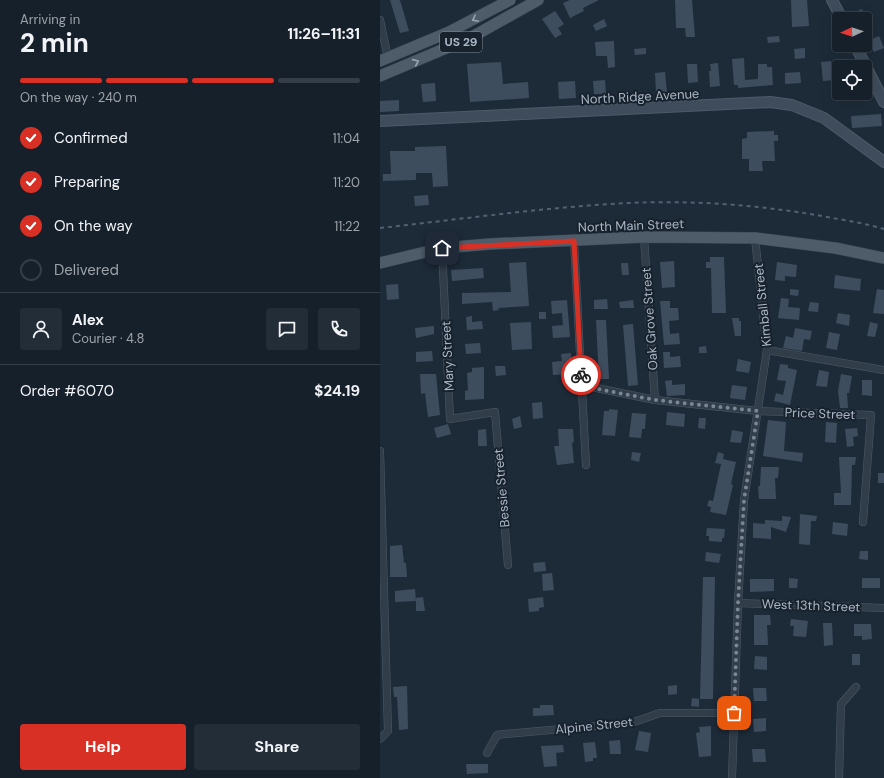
<!DOCTYPE html>
<html lang="en">
<head>
<meta charset="utf-8">
<style>
	:root { --surface:#16202b; --page:#232d37; --text:#f1f3f6; --muted:#9ea3a9; --line:#353e47; --accent:#d93025 }
	body { margin:0; font-family:"DM Sans",sans-serif; background:var(--page); color:var(--text); height:100vh; display:flex; flex-direction:column; font-size:15px; white-space:nowrap }
	* { box-sizing:border-box; margin:0 }
	p { font-size:13px; color:var(--muted) }
	.icon { flex:none; width:22px; height:22px; fill:none; stroke:currentColor; stroke-width:2; stroke-linecap:round; stroke-linejoin:round }
	.map { position:relative; flex:1; overflow:hidden }
	.panel { display:flex; flex-direction:column; background:var(--surface); width:380px }
	.panel>* { flex:none }
	.needle { width:26px; rotate:266deg }
	.controls { position:absolute; left:452px; top:12px; display:grid; gap:8px }
	.controls a { display:grid; place-items:center; width:40px; height:40px; border-radius:4px; background:var(--surface); box-shadow:0 4px 16px #0002,0 0 0 1px var(--line); font-size:20px }
	.pin { position:absolute; display:grid; place-items:center; width:34px; height:34px; color:#fff; margin:-17px; border-radius:8px; box-shadow:0 2px 6px #0006 }
	.courier { position:absolute; display:grid; place-items:center; width:40px; height:40px; margin:-20px; border:3px solid #d93025; border-radius:50%; background:#fff; color:#222; box-shadow:0 1px 5px #0007 }
	.summary em { font-style:normal; font-weight:700 }
	.summary div { display:flex; flex-direction:column-reverse }
	.summary { display:flex; align-items:center; justify-content:space-between; height:68px; padding:0 20px }
	h1 { font-size:26px; font-weight:700; line-height:30px }
	.bar { display:grid; grid-template-columns:repeat(4,1fr); gap:6px 4px; align-content:center; height:48px; padding:0 20px }
	.bar i { height:5px; border-radius:3px; background:var(--line) }
	.bar .on { background:var(--accent) }
	.bar p { grid-column:span 4 }
	.line { display:flex; align-items:center; gap:10px; padding:0 20px; border-top:1px solid var(--line) }
	.line div { flex:1 }
	.round { display:grid; place-items:center; flex:none; width:42px; height:42px; border-radius:4px; background:var(--page) }
	ol { padding:0 20px; list-style:none }
	li { display:flex; align-items:center; gap:12px; height:44px }
	li p { margin-inline-start:auto }
	li .icon { padding:4px; border-radius:50%; background:var(--accent); color:#fff; stroke-width:4 }
	li:last-child { color:var(--muted) }
	li i { width:22px; height:22px; border:2px solid var(--line); border-radius:50% }
	.button { display:flex; gap:8px; margin-top:auto; padding:8px 20px }
	.button a { flex:1; height:46px; border-radius:4px; background:var(--accent); color:#fff; font-size:16px; font-weight:700; line-height:46px; text-align:center }
	.button a+a { background:var(--page); color:var(--text) }
	main { display:flex; flex:1; min-height:0 }
	.map>svg:first-child { display:block }
	.building { fill:#3e4d5e }
	.lines { fill:none; stroke-linecap:round; stroke-linejoin:round }
	.street-casing { stroke:#4f5a67; stroke-width:8 }
	.secondary-casing { stroke:#4f5a67; stroke-width:12 }
	.primary-casing { stroke:#3b4652; stroke-width:12 }
	.street { stroke:#313d49; stroke-width:7 }
	.secondary { stroke:#3e4c5c; stroke-width:10 }
	.primary { stroke:#4e5c69; stroke-width:11 }
	.rail { stroke:#526171; stroke-width:2; stroke-dasharray:4 4; stroke-linecap:butt }
	.oneway { stroke:#98a5b3 }
	.done { stroke:#798695; stroke-width:4; stroke-dasharray:0 7.2 }
	.route { stroke:#d93025; stroke-width:5 }
	.labels { text-anchor:middle; stroke-width:4; stroke-linejoin:round; paint-order:stroke }
	.shield { fill:#17222d; stroke:#7f8a98; stroke-width:1 }
	.shield-label { font-size:12px; font-weight:bold; fill:#abb7c6 }
	.street-label { font-size:13px; fill:#abb7c6; stroke:#17222d }
</style>
</head>
<body>
<main>
<section class="panel">
<div class="summary"><div><h1>2 min</h1><p>Arriving in</p></div><em>11:26–11:31</em></div>
<div class="bar"><i class="on"></i><i class="on"></i><i class="on"></i><i></i><p>On the way · 240 m</p></div>
<ol>
<li><svg class="icon" aria-label="check" viewBox="0 0 24 24"><path d="M5 12l5 5 9-10"/></svg>Confirmed<p>11:04</p></li>
<li><svg class="icon" aria-label="check" viewBox="0 0 24 24"><path d="M5 12l5 5 9-10"/></svg>Preparing<p>11:20</p></li>
<li><svg class="icon" aria-label="check" viewBox="0 0 24 24"><path d="M5 12l5 5 9-10"/></svg>On the way<p>11:22</p></li>
<li><i></i>Delivered</li>
</ol>
<div class="line" style="height:72px"><a class="round"><svg class="icon" aria-label="person" viewBox="0 0 24 24"><circle cx="12" cy="8" r="4"/><path d="M4 21q1-7 8-7t8 7"/></svg></a><div><b>Alex</b><p>Courier · 4.8</p></div><a class="round"><svg class="icon" aria-label="chat" viewBox="0 0 24 24"><path d="M4 5h16v11H9l-5 4z"/></svg></a><a class="round"><svg class="icon" aria-label="phone" viewBox="0 0 24 24"><path d="M5 4h4l2 5-3 2q2 4 5 5l2-3 5 2v4C11 20 4 13 5 4z"/></svg></a></div>
<div class="line" style="height:52px"><div>Order #6070</div><b>$24.19</b></div>
<div class="button"><a>Help</a><a>Share</a></div>
</section>
<div class="map">
<svg width="504" height="778" viewBox="0 0 504 778">
	<rect width="100%" height="100%" fill="#1d2b39"/>
	<g class="building">
		<path d="M10 0H20L29 31 20 33Z"/>
		<path d="M190 0H219L203 8 204 11 190 18 183 3Z"/>
		<path d="M295 0H312L315 37H306L305 28H296Z"/>
		<path d="M411 0H427L429 26 412 27Z"/>
		<path d="M482 9 487 19H474L471 14Z"/>
		<path d="M175 11 184 24 178 28 182 34 175 38 162 19Z"/>
		<path d="M224 19 227 26 216 31 213 25Z"/>
		<path d="M399 36 400 42 388 43 387 37Z"/>
		<path d="M499 36 504 48 494 52 488 41Z"/>
		<path d="M234 41 235 67 228 68 227 56H216L215 42Z"/>
		<path d="M266 48V54L255 55 254 49Z"/>
		<path d="M425 48V58L415 59 414 49Z"/>
		<path d="M364 58 365 80 378 79V64H387V67H392L393 85 358 88V85H354L352 59Z"/>
		<path d="M451 61V65L455 64 457 80 443 81 441 62Z"/>
		<path d="M121 62 123 84 148 82 149 98 90 102 87 64Z"/>
		<path d="M338 63 340 86 330 87 329 71H331L330 64Z"/>
		<path d="M307 64H317L318 82 308 83Z"/>
		<path d="M285 72 287 92 276 93 275 73Z"/>
		<path d="M420 72 421 83 405 84V73Z"/>
		<path d="M225 80 226 94H214L213 81Z"/>
		<path d="M195 81 196 98 179 99 178 82Z"/>
		<path d="M55 83 56 101 43 102 41 84Z"/>
		<path d="M19 100V111L0 112V101Z"/>
		<path d="M501 114 502 126 472 128 471 116Z"/>
		<path d="M394 131V135H398V141H394L395 161H382L383 171H369V159H362V139L367 138V132Z"/>
		<path d="M66 146 68 186 53 187 52 173H36V180L3 181V174H11L10 151H35V147Z"/>
		<path d="M48 195 49 205 35 206 34 196Z"/>
		<path d="M330 257H344L346 313H332L331 268H326V262H330Z"/>
		<path d="M294 261 295 287 282 288 280 262Z"/>
		<path d="M146 262 149 306 118 308 119 310 113 311 112 302 82 304V293L131 292 129 263Z"/>
		<path d="M397 262 417 265 416 277 405 276V281L395 280Z"/>
		<path d="M241 263H248L249 275H242Z"/>
		<path d="M103 268 104 278 72 281 71 270Z"/>
		<path d="M455 275 481 279 480 291 454 288Z"/>
		<path d="M18 284 19 299 7 300 6 285Z"/>
		<path d="M410 289 419 290 418 296 410 295Z"/>
		<path d="M497 289 504 290V314L493 313Z"/>
		<path d="M401 298 409 299 408 307 420 308 419 320 398 318Z"/>
		<path d="M227 299 228 309H214V300Z"/>
		<path d="M187 300 190 337 173 338 172 326 183 325 182 313 172 314 171 301Z"/>
		<path d="M253 300 254 308H240L239 302Z"/>
		<path d="M280 301H290V308H298L299 320 289 321 290 334 299 333 300 344 284 345Z"/>
		<path d="M430 302 439 303 438 312 428 311Z"/>
		<rect x="159" y="312" width="7" height="7"/>
		<path d="M458 313 470 315 469 326 456 323Z"/>
		<path d="M92 316V322L102 321 103 329 87 330 86 317Z"/>
		<path d="M352 318H359V321H361V336H355Z"/>
		<path d="M216 320H226L229 379H219Z"/>
		<path d="M151 322 152 349 132 350 130 323Z"/>
		<path d="M490 322 498 324 495 337 487 336Z"/>
		<path d="M253 324 258 385 248 386 243 325Z"/>
		<path d="M54 326V334L36 338 35 328Z"/>
		<path d="M415 328 432 331 430 340 424 339 422 351 403 348 406 336 413 338Z"/>
		<path d="M449 332 460 334 457 350 446 348Z"/>
		<path d="M100 343 101 353 86 354 85 344Z"/>
		<path d="M326 346 327 353H319V347Z"/>
		<path d="M52 351 53 361 36 362V352Z"/>
		<path d="M283 352H290V357L300 356 301 367 284 368Z"/>
		<path d="M191 353 192 374 173 375 172 362 182 361 181 354Z"/>
		<path d="M358 359 371 362 369 373 356 371Z"/>
		<path d="M400 364 408 365V368L417 370 410 405 394 401 396 393 403 395 406 381 397 380Z"/>
		<path d="M115 366H125L126 375 116 376Z"/>
		<path d="M104 367V399L85 400V391L88 390 87 373 92 372V368Z"/>
		<path d="M439 370 449 372 447 387 436 386Z"/>
		<path d="M40 374H56L60 415 48 417 45 393 41 394Z"/>
		<path d="M461 374 472 376 469 393H467L468 408H460L458 391Z"/>
		<path d="M292 380V385L305 384V395L287 396 285 381Z"/>
		<path d="M482 380H492V396L482 395Z"/>
		<path d="M352 385 367 387 365 400 350 398Z"/>
		<path d="M162 402 163 418 153 419 152 403Z"/>
		<path d="M229 409 238 410 235 436 222 435 224 411H229Z"/>
		<path d="M287 412 305 414 304 427 286 425Z"/>
		<path d="M252 413 266 414 265 429H262L261 438 249 437Z"/>
		<path d="M140 416 142 427 134 429 132 419Z"/>
		<path d="M319 418H326L325 429 318 428Z"/>
		<path d="M388 420 406 422 404 451 423 453 422 462 383 456Z"/>
		<path d="M446 422 457 423 456 443 445 442Z"/>
		<path d="M68 424 71 434 57 438 54 428Z"/>
		<path d="M477 428 478 436 473 437 474 446 467 447 465 429Z"/>
		<path d="M106 429 107 446H98V430Z"/>
		<path d="M178 429H193L194 442 192 443 194 463 177 465 174 446H179Z"/>
		<path d="M352 430 363 432 361 443 350 442Z"/>
		<path d="M252 452 261 453 259 462 251 460Z"/>
		<path d="M338 452 344 454 343 459 356 462 351 484 353 485 346 515 330 512 331 507 327 506 329 500 333 501 341 464 335 463Z"/>
		<path d="M459 457H476L475 465H472L471 505H454V493H461Z"/>
		<path d="M381 467H399L398 478H395L396 499H379L378 486H380Z"/>
		<rect x="498" y="473" width="6" height="10"/>
		<path d="M420 514 437 516 436 521H431L430 545 419 544Z"/>
		<path d="M402 516 411 517 406 532 391 527V539L373 538V523L385 524V520L402 521Z"/>
		<path d="M453 522 468 524 467 536 452 534Z"/>
		<path d="M327 528 345 529 344 538H342V542L329 541V536H326Z"/>
		<path d="M22 545 24 563H26L27 577H10V546Z"/>
		<path d="M480 551H488V560L479 559Z"/>
		<path d="M326 552 341 554 339 563 325 561Z"/>
		<path d="M165 562 166 571 154 572 153 563Z"/>
		<path d="M172 573 174 590 163 591 162 574Z"/>
		<path d="M323 577H335L333 699H320Z"/>
		<path d="M409 578 418 579 417 588H409Z"/>
		<rect x="482" y="578" width="18" height="10"/>
		<path d="M370 579H394V591L370 592Z"/>
		<path d="M35 589 36 601 15 602V591Z"/>
		<path d="M43 597 45 611H36V598Z"/>
		<path d="M163 597 164 607 159 608V611L149 612 148 599Z"/>
		<path d="M374 615H390L391 625H387L388 645H374Z"/>
		<path d="M411 619 428 621 426 637 413 636 414 626H410Z"/>
		<path d="M443 623H452L453 645 444 646Z"/>
		<path d="M474 624H491L492 639 482 640V636H474Z"/>
		<rect x="472" y="654" width="8" height="11"/>
		<path d="M375 656 387 657V670L374 669Z"/>
		<path d="M297 685V694L288 695V686Z"/>
		<path d="M27 686 28 729 19 730 17 697H14L13 687Z"/>
		<path d="M373 688H386L387 701H374Z"/>
		<path d="M312 698 319 699V707L311 706Z"/>
		<path d="M160 705H173L174 715 153 716V708H160Z"/>
		<path d="M386 718V731L374 732 373 719Z"/>
		<path d="M331 726V756L319 757 316 733 320 732 319 727Z"/>
		<path d="M259 731 271 733 268 752 255 750Z"/>
		<path d="M240 740 241 754H230L229 741Z"/>
		<path d="M215 742 217 758H213V761L205 762 203 743Z"/>
		<path d="M183 745 184 752 176 753 177 766 164 767 161 746Z"/>
		<path d="M372 749H385L386 762H373Z"/>
		<path d="M86 764H108V773L87 774Z"/>
	</g>
	<g class="lines">
		<defs>
			<g id="street">
				<path d="M0 20 8 58"/>
				<path d="M264 237 275 400"/>
				<path d="M194 241 206 465"/>
				<path d="M62 248 70 419 115 412 128 565"/>
				<path d="M387 350 504 370"/>
				<path d="M202 385 275 400 378 411 491 415 483 522"/>
				<path d="M0 451 8 731 0 739"/>
				<path d="M358 603 504 608"/>
				<path d="M107 753 117 735 124 734 251 723 280 713H354"/>
				<path d="M352 778 358 603 364 500 387 350 375 238"/>
				<path d="M459 778 461 704 476 687"/>
			</g>
			<g id="secondary">
				<path d="M452 0 462 19"/>
				<path d="M475 45 504 102"/>
				<path d="M0 121 390 102 412 105 444 118 504 162"/>
			</g>
			<g id="primary">
				<path d="M0 61 69 32 130 0"/>
				<path d="M0 76 90 38 158 0"/>
				<path d="M0 263 62 248 110 244 264 237 375 238 455 248 504 258"/>
			</g>
		</defs>
		<use href="#street" class="street-casing"/>
		<use href="#secondary" class="secondary-casing"/>
		<use href="#primary" class="primary-casing"/>
		<use href="#street" class="street"/>
		<use href="#secondary" class="secondary"/>
		<use href="#primary" class="primary"/>
		<path class="rail" d="M0 228C83 219 166 207 249 203 313 200 379 205 442 216 463 220 484 223 504 229"/>
	</g>
	<defs><path id="oneway-chevron" d="M-2-3.5L2.5 0L-2 3.5" fill="none" stroke-width="1.6" stroke-linecap="round" stroke-linejoin="round"/></defs>
	<g class="oneway">
		<use href="#oneway-chevron" transform="translate(95 19) rotate(153)"/>
		<use href="#oneway-chevron" transform="translate(36 62) rotate(-24)"/>
	</g>
	<g class="lines">
		<path class="done" d="M201 375 202 386 275 400 378 411 364 500 358 603 354 713"/>
		<path class="route" d="M62 248 194 241 201 375"/>
	</g>
	<g class="labels">
		<rect class="shield" x="60" y="32" width="42" height="20" rx="3"/>
		<g class="shield-label">
			<text x="81" y="46">US 29</text>
		</g>
		<g class="street-label">
			<text transform="translate(260 96) rotate(-3)" y="5">North Ridge Avenue</text>
			<text transform="translate(251 225) rotate(-2)" y="5">North Main Street</text>
			<text transform="translate(382 305) rotate(-96)" y="5">Kimball Street</text>
			<text transform="translate(269 319) rotate(-94)" y="5">Oak Grove Street</text>
			<text transform="translate(67 356) rotate(-93)" y="5">Mary Street</text>
			<text transform="translate(440 413) rotate(2)" y="5">Price Street</text>
			<text transform="translate(121 488) rotate(-95)" y="5">Bessie Street</text>
			<text transform="translate(431 605) rotate(2)" y="5">West 13th Street</text>
			<text transform="translate(214 725) rotate(-6)" y="5">Alpine Street</text>
		</g>
	</g>
</svg>
<div class="controls">
<a><svg class="needle" viewBox="-14 -14 28 28"><path d="M0-13l5 13h-10z" fill="#e53935"/><path d="M0 13l5-13h-10z" fill="#9ea3a9"/></svg></a>
<a><svg class="icon" aria-label="locate" viewBox="0 0 24 24"><circle cx="12" cy="12" r="6"/><path d="M12 2v4M12 18v4M2 12h4M18 12h4"/></svg></a>
</div>
<div class="pin" style="left:354px;top:713px;background:#ea580c"><svg class="icon" aria-label="bag" viewBox="0 0 24 24"><path d="M5 8h14l-1 12H6zM9 8a3 3 0 0 1 6 0"/></svg></div>
<div class="pin" style="left:62px;top:248px;background:#1f2937"><svg class="icon" aria-label="home" viewBox="0 0 24 24"><path d="M3 11l9-7 9 7M6 9v11h12V9"/></svg></div>
<div class="courier" style="left:201px;top:375px"><svg class="icon" aria-label="bike" viewBox="0 0 24 24"><circle cx="6" cy="16" r="4"/><circle cx="18" cy="16" r="4"/><path d="M6 16l4-8h5l3 8M10 8l3 8H6M13 5h3"/></svg></div>
</div>
</main>
</body>
</html>
